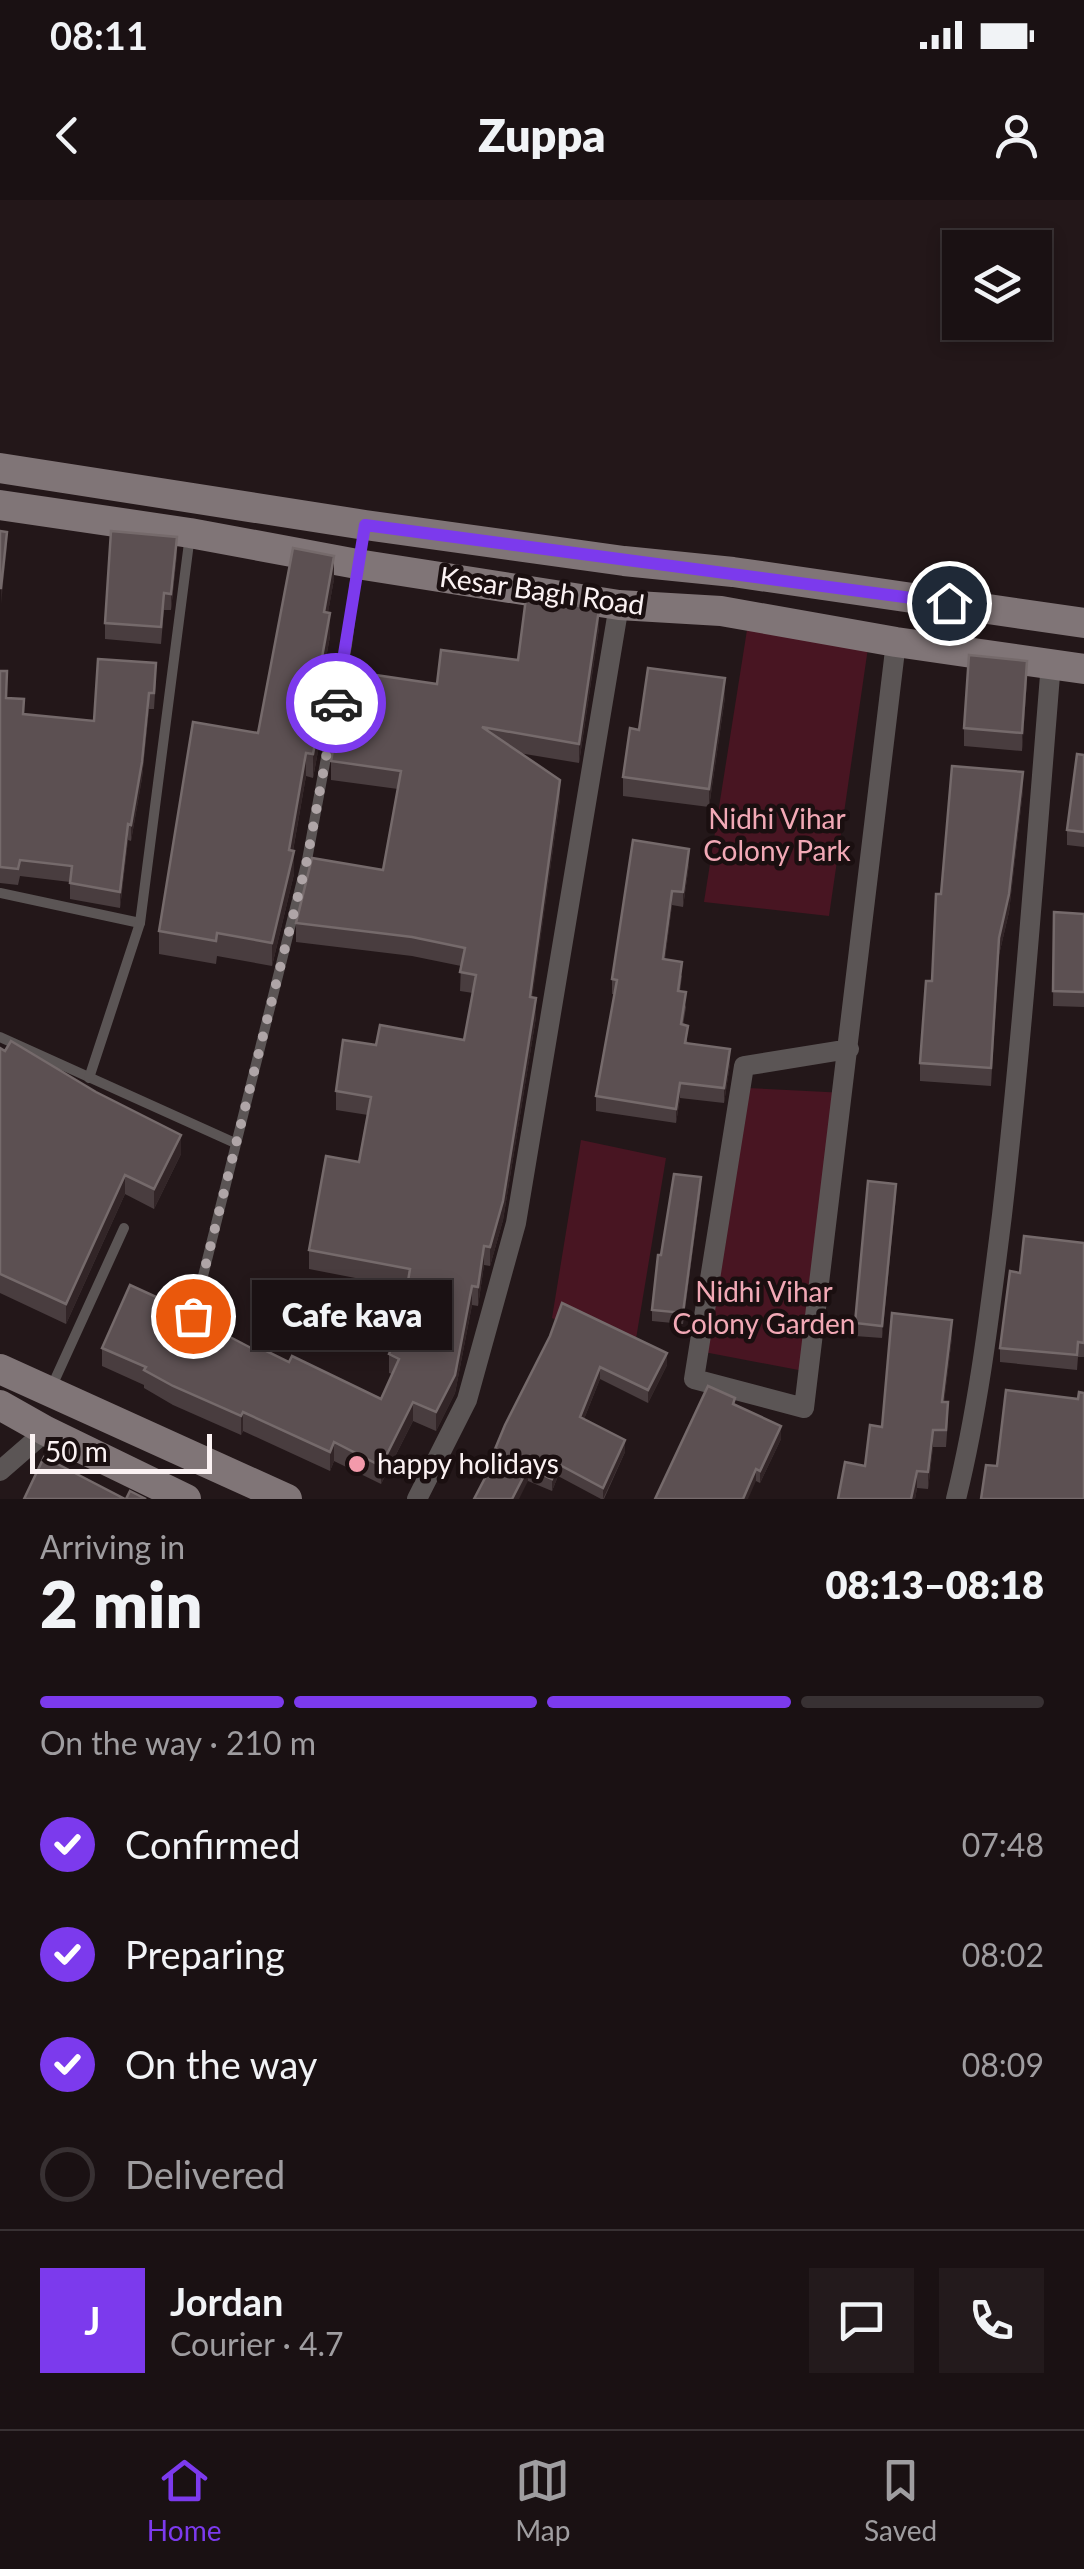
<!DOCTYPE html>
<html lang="en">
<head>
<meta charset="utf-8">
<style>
	:root { --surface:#1a1113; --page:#231a1c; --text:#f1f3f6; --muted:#9f9da0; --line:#383133; --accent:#7c3aed }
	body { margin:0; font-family:Lato,sans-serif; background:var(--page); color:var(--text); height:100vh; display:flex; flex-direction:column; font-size:38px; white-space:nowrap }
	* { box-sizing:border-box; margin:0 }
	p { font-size:32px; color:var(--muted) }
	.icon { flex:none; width:55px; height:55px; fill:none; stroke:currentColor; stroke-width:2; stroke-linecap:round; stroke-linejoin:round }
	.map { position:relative; height:1299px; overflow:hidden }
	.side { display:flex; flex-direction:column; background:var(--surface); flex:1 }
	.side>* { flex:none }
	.fabs { position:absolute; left:942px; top:30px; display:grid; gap:20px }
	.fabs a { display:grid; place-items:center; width:110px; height:110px; border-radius:0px; background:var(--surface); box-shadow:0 5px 15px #0003,0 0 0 2px var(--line); font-size:50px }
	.scale { position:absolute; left:30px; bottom:25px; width:182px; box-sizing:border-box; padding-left:10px; border:5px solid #fbf2f3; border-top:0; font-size:28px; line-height:35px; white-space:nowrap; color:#fbf2f3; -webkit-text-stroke:8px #1a0f10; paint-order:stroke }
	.pin { position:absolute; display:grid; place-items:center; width:85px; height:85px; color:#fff; margin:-42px; border:5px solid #fff; border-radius:50%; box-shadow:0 2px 10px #0007 }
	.courier { position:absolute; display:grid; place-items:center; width:100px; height:100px; margin:-50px; border:8px solid #7c3aed; border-radius:50%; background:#fff; color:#222; box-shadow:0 2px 12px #0007 }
	.bubble { position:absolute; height:70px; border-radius:0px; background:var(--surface); box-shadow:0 5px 15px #0003,0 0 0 2px var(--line); font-size:32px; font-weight:800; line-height:70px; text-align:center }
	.summary em { font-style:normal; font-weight:800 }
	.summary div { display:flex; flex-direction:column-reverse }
	.summary { display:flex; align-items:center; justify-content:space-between; height:170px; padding:0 40px }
	h1 { font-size:65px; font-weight:800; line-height:75px }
	.bar { display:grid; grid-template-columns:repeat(4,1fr); gap:15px 10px; align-content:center; height:120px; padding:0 40px }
	.bar i { height:12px; border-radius:8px; background:var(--line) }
	.bar .current { background:var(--accent) }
	.bar p { grid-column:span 4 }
	.line { display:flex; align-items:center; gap:25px; padding:0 40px; border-top:2px solid var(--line) }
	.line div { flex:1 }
	.round { display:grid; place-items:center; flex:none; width:105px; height:105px; border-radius:0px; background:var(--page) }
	ol { padding:0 40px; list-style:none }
	li { display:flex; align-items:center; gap:30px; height:110px }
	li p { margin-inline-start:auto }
	li .icon { padding:10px; border-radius:50%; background:var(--accent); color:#fff; stroke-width:4 }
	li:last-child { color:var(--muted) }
	li i { width:55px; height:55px; border:5px solid var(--line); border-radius:50% }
	.status { display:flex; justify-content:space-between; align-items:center; height:70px; padding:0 50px; background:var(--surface); direction:ltr }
	.status svg { height:28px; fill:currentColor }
	header { display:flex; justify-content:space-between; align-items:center; height:130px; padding:0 40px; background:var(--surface); font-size:45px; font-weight:800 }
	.menu { display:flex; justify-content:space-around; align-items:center; height:140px; border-top:2px solid var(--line); background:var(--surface); font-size:28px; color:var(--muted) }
	.menu a { display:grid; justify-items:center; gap:5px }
	.menu .current { color:var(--accent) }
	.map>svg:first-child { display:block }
	.green { fill:#481522 }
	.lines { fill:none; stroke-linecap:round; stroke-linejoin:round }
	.lane { stroke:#5b5555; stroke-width:10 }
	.street { stroke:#5b5555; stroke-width:20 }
	.secondary { stroke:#807577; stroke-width:30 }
	.wall { fill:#493d3f }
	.shaded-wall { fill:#322527 }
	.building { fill:#5c5052; stroke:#756a6b; stroke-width:2.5 }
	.done { stroke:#afa5a7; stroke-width:10; stroke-dasharray:0 18 }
	.route { stroke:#7c3aed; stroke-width:12 }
	.poi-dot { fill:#f39aab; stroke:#1a0f10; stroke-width:4 }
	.labels { text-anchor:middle; stroke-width:9; stroke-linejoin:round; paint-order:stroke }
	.street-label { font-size:28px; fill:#fbf2f3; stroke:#1a0f10 }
	.park-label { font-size:28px; fill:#f2a9b6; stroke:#1a0f10 }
	.poi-label { font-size:28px; fill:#fbf2f3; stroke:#1a0f10; text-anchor:start }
</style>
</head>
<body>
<div class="status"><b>08:11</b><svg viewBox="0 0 49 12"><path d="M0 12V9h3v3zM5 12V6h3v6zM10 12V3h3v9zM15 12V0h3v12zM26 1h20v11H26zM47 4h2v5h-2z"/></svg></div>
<header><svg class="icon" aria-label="back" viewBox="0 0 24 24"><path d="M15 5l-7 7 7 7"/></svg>Zuppa<svg class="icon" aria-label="person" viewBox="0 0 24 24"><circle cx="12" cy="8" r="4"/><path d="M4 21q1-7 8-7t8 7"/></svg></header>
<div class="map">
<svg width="1084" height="1299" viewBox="0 0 1084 1299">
	<rect width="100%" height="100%" fill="#231719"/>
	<g class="green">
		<path d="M747 430 869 441 829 716 704 702Z"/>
		<path d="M747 888 846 893 809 1172 704 1152Z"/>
		<path d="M581 940 666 958 633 1157 552 1118Z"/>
	</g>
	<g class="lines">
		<g class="lane">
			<path d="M0 693 140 723"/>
			<path d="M0 837 235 943"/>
			<path d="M89 878 140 723 190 335"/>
			<path d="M193 1116 307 660 347 445 357 365"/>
			<path d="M52 1186 124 1028"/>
		</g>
		<g class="street">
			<path d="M849 849 744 866 694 1179 804 1208 896 442"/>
			<path d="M0 1271 46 1231"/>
			<path d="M417 1299 467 1200 516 1023 619 405"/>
			<path d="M956 1299C979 1206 990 1110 1002 1015 1023 831 1036 647 1051 463"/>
		</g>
		<g class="secondary">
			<path d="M0 268 365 325 624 361 733 372 1084 423"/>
			<path d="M0 305 190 333 357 364 619 405 721 411 896 442 1084 469"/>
			<path d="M0 1169 287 1299"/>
			<path d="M0 1205 46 1231 186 1299"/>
		</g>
	</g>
	<g class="wall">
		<path d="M177 354 171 410H164L161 444 105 439V423Z"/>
		<path d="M334 379 328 412 330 436 325 464 330 487 313 578 306 576 293 651 294 674 272 766 217 756 216 764 159 754V731Z"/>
		<path d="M599 428 579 563 519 553 560 599 532 797 536 817 503 1020 490 1066 484 1065 478 1106 472 1105 455 1193 436 1231 413 1221 381 1284 334 1261 330 1271 243 1231 241 1235 173 1205 144 1188V1185L102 1166V1148L208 1126 253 1149 289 1162 381 1199 392 1174 389 1173V1154L400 1130 407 1088 309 1069V1050L359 962 368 915 336 910V891L376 845 464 840 473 793 460 791 461 766 412 756 296 742V723L383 670 398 589 331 580V561L437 484 518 460Z"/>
		<path d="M0 471 7 498 24 514 94 521 156 479 154 509H149L142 578 131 641 128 640 120 708 70 699V682L20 676 18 685 0 683Z"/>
		<path d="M1027 480 1022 551 964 546V528Z"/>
		<path d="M725 497 709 607 623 596V577L639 530Z"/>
		<path d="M1084 555V647L1067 645V630Z"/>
		<path d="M1023 590 1009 712 999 755 991 886 920 881V863L932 781 941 694Z"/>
		<path d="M689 664 683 707 672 705 665 759 682 776 680 791 686 807 683 825 688 844 730 864 724 903 680 898 676 923 596 911V896L614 794H612V779Z"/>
		<path d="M1054 712 1084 714V807L1053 806Z"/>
		<path d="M0 848 181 954 154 1009 125 994 66 1124 0 1093Z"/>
		<path d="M701 988 683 1124 652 1121V1110L661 1055Z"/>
		<path d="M896 996 882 1138 855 1136V1123Z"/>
		<path d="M1084 1043V1157H1078L1077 1170 1000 1162V1148L1020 1073Z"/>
		<path d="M550 1136 667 1165 648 1203 600 1179 584 1219 625 1252 604 1299H601L558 1276 552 1291 528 1281 493 1262V1254Z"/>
		<path d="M952 1137 944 1202 948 1219 946 1247H933L928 1289 917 1288 915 1299H838L865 1266 882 1227Z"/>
		<path d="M735 1205 781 1239 760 1283 756 1281Z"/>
	</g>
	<g class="shaded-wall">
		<path d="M7 332V348L1 404V388Z"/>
		<path d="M177 337V354L171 410V394Z"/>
		<path d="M334 356V379L324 435V412Z"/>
		<path d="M599 409V428L579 563V544Z"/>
		<path d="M330 413V436L321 486V463Z"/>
		<path d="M1027 461V480L1022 551V533Z"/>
		<path d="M330 464V487L313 578V554Z"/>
		<path d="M725 478V497L709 607V589Z"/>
		<path d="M149 493V509L142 578 131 641V625Z"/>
		<path d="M306 553V576L289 673V650Z"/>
		<path d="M1023 572V590L1009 712 999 755 991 886 999 738Z"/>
		<path d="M560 580V599L530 815V797Z"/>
		<path d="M128 624V640L120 708V692Z"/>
		<path d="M689 649V664L683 707V692Z"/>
		<path d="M294 651V674L272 766V743Z"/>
		<path d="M672 691V705L663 774V759Z"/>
		<path d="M536 798V817L503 1020 490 1066V1047Z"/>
		<path d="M730 849V864L724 903V888Z"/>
		<path d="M680 883V898L676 923V909Z"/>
		<path d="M181 935V954L154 1009V989Z"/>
		<path d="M125 975V994L66 1124V1104Z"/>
		<path d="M701 977V988L683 1124V1113Z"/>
		<path d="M896 984V996L882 1138V1126Z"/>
		<path d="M484 1046V1065L478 1106V1087Z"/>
		<path d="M472 1086V1105L455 1193 436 1231V1212Z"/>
		<path d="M952 1120V1137L942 1219V1202Z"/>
		<path d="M667 1153V1165L648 1203V1190Z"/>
		<path d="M600 1167V1179L580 1229V1217Z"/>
		<path d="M413 1202V1221L381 1284V1266Z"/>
		<path d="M243 1212V1231L241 1235V1216Z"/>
		<path d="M781 1226V1239L760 1283V1271Z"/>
		<path d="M933 1230V1247L928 1289V1272Z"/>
		<path d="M625 1240V1252L603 1299V1288Z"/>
		<path d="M334 1242V1261L330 1271V1252Z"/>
		<path d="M558 1264V1276L552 1291V1279Z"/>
		<path d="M528 1268V1281L519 1299H512Z"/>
		<path d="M756 1269V1281L748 1299H743Z"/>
		<path d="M917 1271V1288L915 1299H911Z"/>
	</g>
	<g class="building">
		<path d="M0 331 7 332 1 388H0Z"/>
		<path d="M111 331 177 337 171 394 164 393 161 427 105 423Z"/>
		<path d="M293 348 334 356 324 412 330 413 321 463 330 464 313 554 306 553 289 650 294 651 272 743 217 733 216 741 159 731 193 522 258 533Z"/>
		<path d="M526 398 599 409 579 544 482 527 560 580 530 797 536 798 503 1001 490 1047 484 1046 478 1087 472 1086 455 1175 436 1212 413 1202 381 1266 334 1242 330 1252 243 1212 241 1216 173 1186 144 1170 146 1167 102 1148 130 1085 185 1110 208 1122 207 1125 253 1149 254 1145 289 1162 292 1156 381 1199 399 1159 389 1154 400 1130 410 1069 309 1050 326 956 359 962 371 897 336 891 343 840 376 845 380 825 464 840 476 775 460 772 465 748 412 737 296 723 312 658 383 670 401 571 331 561 348 471 437 484 441 450 518 460Z"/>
		<path d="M969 455 1027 461 1022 533 964 528Z"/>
		<path d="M98 459 156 463 154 493H149L142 562 131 625 128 624 120 692 70 683 72 666 20 660 18 669 0 667V471H7L6 498 24 499 23 514 94 521Z"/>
		<path d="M648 468 725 478 709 589 623 577 630 528 639 530Z"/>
		<path d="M1077 554 1084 555V632L1067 630Z"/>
		<path d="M952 566 1023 572 1009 694 999 738 991 868 920 863 926 781H932L936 694H941Z"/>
		<path d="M633 640 689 649 683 692 672 691 663 759 682 762 678 791 686 792 681 824 688 826 685 843 730 849 724 888 680 883 676 909 596 896 617 780 612 779Z"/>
		<path d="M1054 712 1084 714V792L1053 791Z"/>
		<path d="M11 841 96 892 181 935 154 989 125 975 66 1104 0 1074V848L5 851Z"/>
		<path d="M674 974 701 977 683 1113 652 1110 658 1055H661Z"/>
		<path d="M868 981 896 984 882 1126 855 1123Z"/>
		<path d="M1024 1036 1084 1043V1143L1078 1142 1077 1155 1000 1148 1010 1071 1020 1073Z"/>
		<path d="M562 1103 667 1153 648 1190 600 1167 580 1217 625 1240 603 1288 558 1264 552 1279 528 1268 512 1299H474L497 1255 493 1254 505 1225 550 1136Z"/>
		<path d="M892 1113 952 1120 942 1202H948L946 1230H933L928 1272 917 1271 911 1299H838L845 1262 865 1266 870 1225 882 1227Z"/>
		<path d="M708 1186 735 1198 733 1204 781 1226 760 1271 756 1269 743 1299H655Z"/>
		<path d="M1006 1190 1078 1199 1079 1192 1084 1193V1299H981L986 1265 997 1266Z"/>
		<path d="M44 1257 125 1299H24Z"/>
		<path d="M130 1291 146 1299H126Z"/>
	</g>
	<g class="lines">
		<path class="done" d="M193 1116 307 660 336 503"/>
		<path class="route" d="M336 503 365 325 949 403"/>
	</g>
	<circle class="poi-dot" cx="357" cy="1264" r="10"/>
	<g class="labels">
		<g class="street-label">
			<text transform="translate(542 391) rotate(8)" y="10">Kesar Bagh Road</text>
		</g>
		<g class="park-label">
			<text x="777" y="629">Nidhi Vihar<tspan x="777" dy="32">Colony Park</tspan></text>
			<text x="764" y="1102">Nidhi Vihar<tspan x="764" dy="32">Colony Garden</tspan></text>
		</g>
		<g class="poi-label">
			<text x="377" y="1274">happy holidays</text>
		</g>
	</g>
</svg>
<div class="fabs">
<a><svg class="icon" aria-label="layers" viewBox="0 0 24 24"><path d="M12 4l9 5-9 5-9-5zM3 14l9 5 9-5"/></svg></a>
</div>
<div class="scale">50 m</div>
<div class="pin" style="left:193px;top:1116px;background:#ea580c"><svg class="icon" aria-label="bag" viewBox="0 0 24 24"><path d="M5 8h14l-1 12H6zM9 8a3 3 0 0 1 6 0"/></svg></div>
<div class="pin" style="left:949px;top:403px;background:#1f2937"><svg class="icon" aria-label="home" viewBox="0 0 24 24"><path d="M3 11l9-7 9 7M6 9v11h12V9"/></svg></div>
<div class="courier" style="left:336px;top:503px"><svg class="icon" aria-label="car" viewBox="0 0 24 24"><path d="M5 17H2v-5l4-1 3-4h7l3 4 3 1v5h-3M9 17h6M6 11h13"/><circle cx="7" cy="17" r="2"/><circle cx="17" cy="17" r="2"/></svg></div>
<div class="bubble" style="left:252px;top:1080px;width:200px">Cafe kava</div>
</div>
<section class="side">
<div class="summary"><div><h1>2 min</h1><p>Arriving in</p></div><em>08:13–08:18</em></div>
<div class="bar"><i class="current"></i><i class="current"></i><i class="current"></i><i></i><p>On the way · 210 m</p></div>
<ol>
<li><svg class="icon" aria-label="check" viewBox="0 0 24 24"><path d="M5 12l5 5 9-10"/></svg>Confirmed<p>07:48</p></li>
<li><svg class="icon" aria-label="check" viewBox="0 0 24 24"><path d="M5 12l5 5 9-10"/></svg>Preparing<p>08:02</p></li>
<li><svg class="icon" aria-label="check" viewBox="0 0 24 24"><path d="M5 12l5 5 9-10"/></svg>On the way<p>08:09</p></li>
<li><i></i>Delivered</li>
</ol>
<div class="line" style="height:180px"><b class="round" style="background:var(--accent);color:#fff">J</b><div><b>Jordan</b><p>Courier · 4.7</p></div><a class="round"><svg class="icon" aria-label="chat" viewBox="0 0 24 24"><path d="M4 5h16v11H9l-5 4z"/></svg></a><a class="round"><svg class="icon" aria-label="phone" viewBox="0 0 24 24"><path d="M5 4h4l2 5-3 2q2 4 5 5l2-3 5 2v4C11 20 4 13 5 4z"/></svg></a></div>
</section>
<nav class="menu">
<a class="current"><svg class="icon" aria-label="home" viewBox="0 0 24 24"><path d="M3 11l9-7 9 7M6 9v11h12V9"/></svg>Home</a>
<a><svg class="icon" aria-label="map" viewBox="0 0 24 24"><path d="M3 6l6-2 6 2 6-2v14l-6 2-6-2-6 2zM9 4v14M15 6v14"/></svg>Map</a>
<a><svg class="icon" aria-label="saved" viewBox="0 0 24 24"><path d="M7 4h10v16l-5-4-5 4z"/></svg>Saved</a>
</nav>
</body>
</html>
